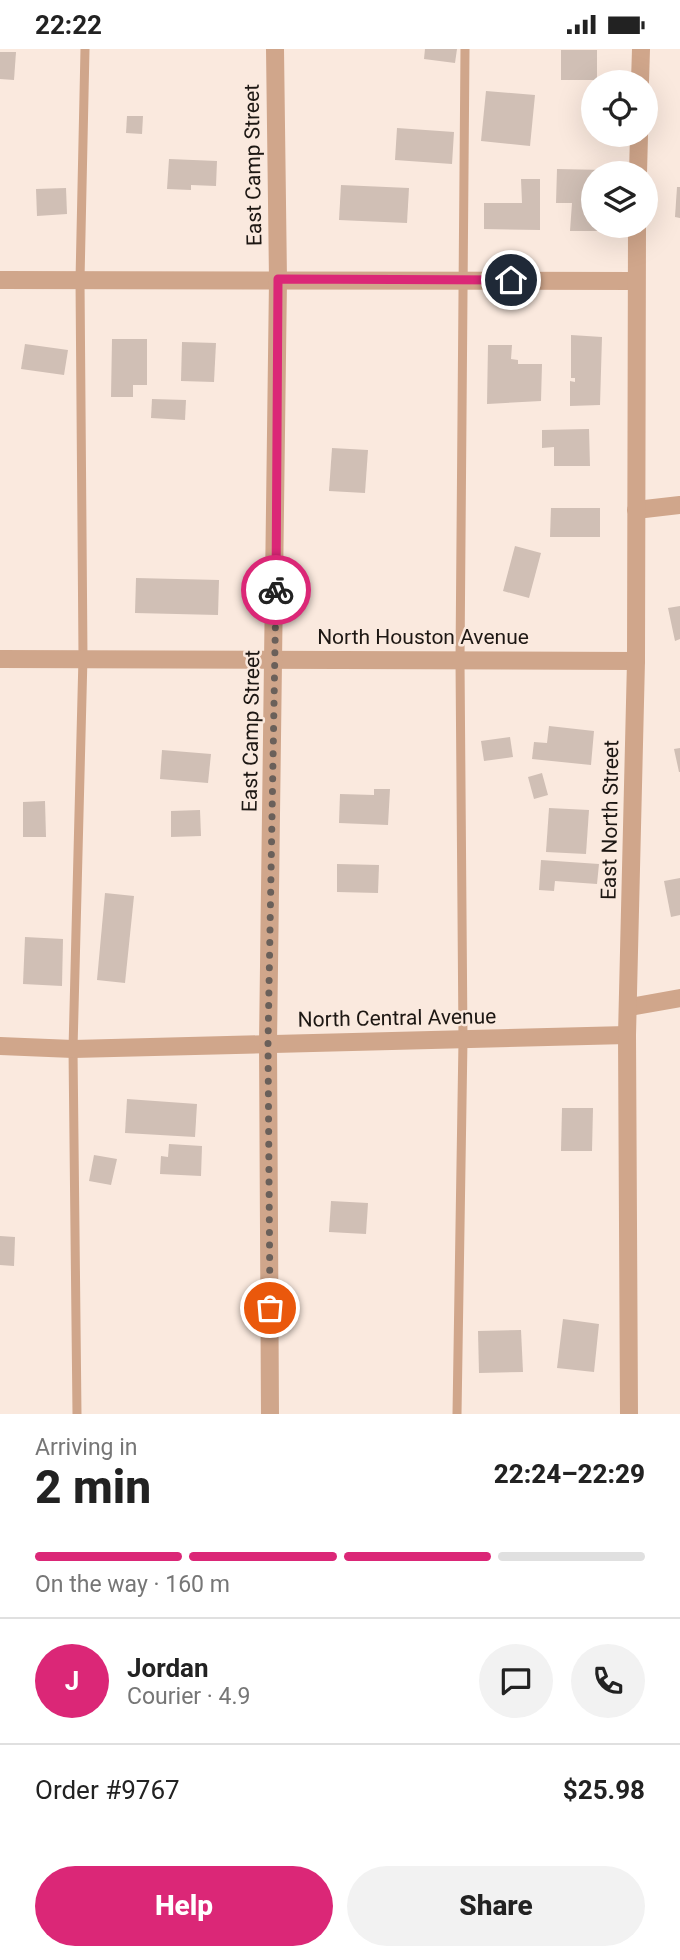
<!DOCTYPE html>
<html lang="en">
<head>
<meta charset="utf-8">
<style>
	:root { --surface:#fff; --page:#f2f2f2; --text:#222; --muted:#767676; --line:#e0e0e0; --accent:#db2777 }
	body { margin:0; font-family:Roboto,sans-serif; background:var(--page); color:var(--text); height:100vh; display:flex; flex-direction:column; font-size:26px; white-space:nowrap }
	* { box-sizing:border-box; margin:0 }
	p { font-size:23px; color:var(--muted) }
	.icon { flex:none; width:38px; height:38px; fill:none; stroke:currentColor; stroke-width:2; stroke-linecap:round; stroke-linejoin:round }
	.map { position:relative; height:1365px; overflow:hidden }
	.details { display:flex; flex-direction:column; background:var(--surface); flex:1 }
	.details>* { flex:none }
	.tools { position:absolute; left:581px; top:21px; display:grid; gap:14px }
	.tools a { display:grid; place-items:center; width:77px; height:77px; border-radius:50%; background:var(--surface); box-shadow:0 7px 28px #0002; font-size:35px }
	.pin { position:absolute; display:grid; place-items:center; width:60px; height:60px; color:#fff; margin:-30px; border:4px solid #fff; border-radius:50%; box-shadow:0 2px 7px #0007 }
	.courier { position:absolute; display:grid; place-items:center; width:70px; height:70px; margin:-35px; border:5px solid #db2777; border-radius:50%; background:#fff; color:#222; box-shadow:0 2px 9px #0007 }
	.head em { font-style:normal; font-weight:800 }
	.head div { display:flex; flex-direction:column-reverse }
	.head { display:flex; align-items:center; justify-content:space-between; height:119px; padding:0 35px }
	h1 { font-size:46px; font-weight:800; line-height:52px }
	.bar { display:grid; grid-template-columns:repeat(4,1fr); gap:10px 7px; align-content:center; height:84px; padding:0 35px }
	.bar i { height:9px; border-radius:5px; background:var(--line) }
	.bar .selected { background:var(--accent) }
	.bar p { grid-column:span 4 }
	.line { display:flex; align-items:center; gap:18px; padding:0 35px; border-top:2px solid var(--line) }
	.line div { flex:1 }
	.round { display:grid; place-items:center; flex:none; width:74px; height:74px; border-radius:37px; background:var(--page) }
	.primary-button { display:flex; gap:14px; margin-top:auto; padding:14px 35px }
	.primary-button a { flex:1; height:80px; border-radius:42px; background:var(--accent); color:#fff; font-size:28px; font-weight:800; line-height:80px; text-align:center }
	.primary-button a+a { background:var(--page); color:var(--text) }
	.status { display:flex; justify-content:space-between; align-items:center; height:49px; padding:0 35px; background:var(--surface); direction:ltr }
	.status svg { height:19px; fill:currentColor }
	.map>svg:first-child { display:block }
	.building { fill:#d0bfb5 }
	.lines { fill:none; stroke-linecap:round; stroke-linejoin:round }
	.lane { stroke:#d0a68b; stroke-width:9 }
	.street { stroke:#d0a68b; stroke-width:18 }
	.done { stroke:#6a605a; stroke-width:7; stroke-dasharray:0 12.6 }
	.route { stroke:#db2777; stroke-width:9 }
	.labels { text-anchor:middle; stroke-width:5; stroke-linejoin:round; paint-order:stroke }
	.street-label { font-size:21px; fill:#1d1713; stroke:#fae9de }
</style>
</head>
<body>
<div class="status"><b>22:22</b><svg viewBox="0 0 49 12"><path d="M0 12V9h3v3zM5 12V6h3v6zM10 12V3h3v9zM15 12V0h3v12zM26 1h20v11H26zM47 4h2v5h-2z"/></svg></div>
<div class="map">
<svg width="680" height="1365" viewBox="0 0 680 1365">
	<rect width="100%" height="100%" fill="#fae9de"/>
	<g class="building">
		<path d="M425 0H457L455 14 424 10Z"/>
		<rect x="561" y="1" width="36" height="30"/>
		<path d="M0 3H16L14 31 0 30Z"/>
		<path d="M486 42 535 46 530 97 481 92Z"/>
		<path d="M127 67H143L142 85 126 84Z"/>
		<path d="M397 79 454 83 452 115 395 111Z"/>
		<path d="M169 110 217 112 216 137 191 136V141L167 140Z"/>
		<path d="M557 120 605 121 604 124H593V177H604V182H570L572 154H556Z"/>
		<path d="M521 130H540V181L484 180V154H522Z"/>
		<path d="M341 136 409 139 407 174 339 171Z"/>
		<path d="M677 138H680V169L675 168Z"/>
		<path d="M66 139 67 165 37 167 36 140Z"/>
		<path d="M571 286 602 288 600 356 570 357V332L575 333V329H571Z"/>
		<path d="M112 290H147V336H133V348H111Z"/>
		<path d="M182 293 216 294 214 333 181 332Z"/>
		<path d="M25 295 68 301 64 326 21 320Z"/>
		<path d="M488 296H512L511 310 518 311V315H542L541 352 487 355Z"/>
		<path d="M152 350 186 351 185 371 151 369Z"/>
		<path d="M589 380 590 417H554V398L542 399V381Z"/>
		<path d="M332 399 368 401 365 444 329 442Z"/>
		<path d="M551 459H600V488H550Z"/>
		<path d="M515 497 541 504 529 549 503 542Z"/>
		<path d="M136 529 219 531 218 566 135 564Z"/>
		<path d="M680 557V590L675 592 668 559Z"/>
		<path d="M549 677 594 682 591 716 532 710 534 693 547 694Z"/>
		<path d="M510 688 513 708 484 712 481 692Z"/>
		<path d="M680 699V723H679L674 700Z"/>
		<path d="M162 701 211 705 208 734 160 730Z"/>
		<path d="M542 724 548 746 534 750 528 728Z"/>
		<path d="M374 740H390L388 776 339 774 340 745 374 746Z"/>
		<path d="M45 752 46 788H23V753Z"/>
		<path d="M549 759 589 761 586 805 546 803Z"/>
		<path d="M200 761 201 787 171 788V762Z"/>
		<path d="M541 811 599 815 597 835 555 832 554 842 539 841Z"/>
		<path d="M337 815 379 816 378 844 337 843Z"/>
		<path d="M680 829V866L671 868 664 832Z"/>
		<path d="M105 844 134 847 125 934 97 931Z"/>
		<path d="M25 888 63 890 62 937 23 935Z"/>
		<path d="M127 1050 197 1055 195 1088 125 1084Z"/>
		<path d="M562 1059H593L592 1102H561Z"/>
		<path d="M169 1095 202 1097 201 1127 160 1125 161 1107 168 1108Z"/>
		<path d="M94 1106 117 1110 111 1136 89 1132Z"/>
		<path d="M331 1152 368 1154 366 1185 329 1183Z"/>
		<path d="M0 1187 15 1188 14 1217 0 1216Z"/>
		<path d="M563 1270 599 1275 594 1323 557 1319Z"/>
		<path d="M521 1281 523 1323 479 1324 478 1282Z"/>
	</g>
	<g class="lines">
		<g class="lane">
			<path d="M77 1365 73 1000 83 608 80 231 85 0"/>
			<path d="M457 1365 463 991 460 611 465 0"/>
		</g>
		<g class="street">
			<path d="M640 33 641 0"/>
			<path d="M638 124 639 86"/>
			<path d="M0 231 636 232"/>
			<path d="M636 461 680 456"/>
			<path d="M0 610 636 612"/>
			<path d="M630 958 680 949"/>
			<path d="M0 997 73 1000 627 986"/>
			<path d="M270 1365 268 994 278 231 275 0"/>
			<path d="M629 1365 627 986 636 612 637 177"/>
		</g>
	</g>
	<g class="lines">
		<path class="done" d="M270 1259 268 995 276 541"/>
		<path class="route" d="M276 541 278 230 511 231"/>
	</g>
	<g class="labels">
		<g class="street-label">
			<text transform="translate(253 116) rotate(-91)" y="7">East Camp Street</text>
			<text x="423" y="595">North Houston Avenue</text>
			<text transform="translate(251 682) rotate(-89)" y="7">East Camp Street</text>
			<text transform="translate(610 771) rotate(-89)" y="7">East North Street</text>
			<text transform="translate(397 969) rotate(-1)" y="7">North Central Avenue</text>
		</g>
	</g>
</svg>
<div class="tools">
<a><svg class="icon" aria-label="locate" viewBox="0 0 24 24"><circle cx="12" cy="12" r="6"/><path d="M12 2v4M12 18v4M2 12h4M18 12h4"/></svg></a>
<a><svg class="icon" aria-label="layers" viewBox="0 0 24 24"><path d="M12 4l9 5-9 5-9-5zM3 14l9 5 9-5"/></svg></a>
</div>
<div class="pin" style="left:270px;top:1259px;background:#ea580c"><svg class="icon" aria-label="bag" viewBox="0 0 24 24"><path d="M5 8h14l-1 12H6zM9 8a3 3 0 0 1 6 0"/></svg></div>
<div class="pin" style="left:511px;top:231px;background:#1f2937"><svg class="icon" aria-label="home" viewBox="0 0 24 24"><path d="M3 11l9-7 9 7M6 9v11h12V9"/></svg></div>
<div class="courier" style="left:276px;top:541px"><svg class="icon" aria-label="bike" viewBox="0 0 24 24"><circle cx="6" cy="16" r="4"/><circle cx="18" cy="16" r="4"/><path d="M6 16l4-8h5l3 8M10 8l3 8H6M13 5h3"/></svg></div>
</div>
<section class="details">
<div class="head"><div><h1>2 min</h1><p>Arriving in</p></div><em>22:24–22:29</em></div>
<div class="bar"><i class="selected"></i><i class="selected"></i><i class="selected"></i><i></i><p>On the way · 160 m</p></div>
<div class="line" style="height:126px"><b class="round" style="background:var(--accent);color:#fff">J</b><div><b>Jordan</b><p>Courier · 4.9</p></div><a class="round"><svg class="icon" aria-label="chat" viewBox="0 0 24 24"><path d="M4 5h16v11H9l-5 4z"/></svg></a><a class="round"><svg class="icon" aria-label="phone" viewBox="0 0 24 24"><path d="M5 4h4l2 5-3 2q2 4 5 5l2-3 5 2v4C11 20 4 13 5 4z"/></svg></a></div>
<div class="line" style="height:91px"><div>Order #9767</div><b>$25.98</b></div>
<div class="primary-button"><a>Help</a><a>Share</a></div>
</section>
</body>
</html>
